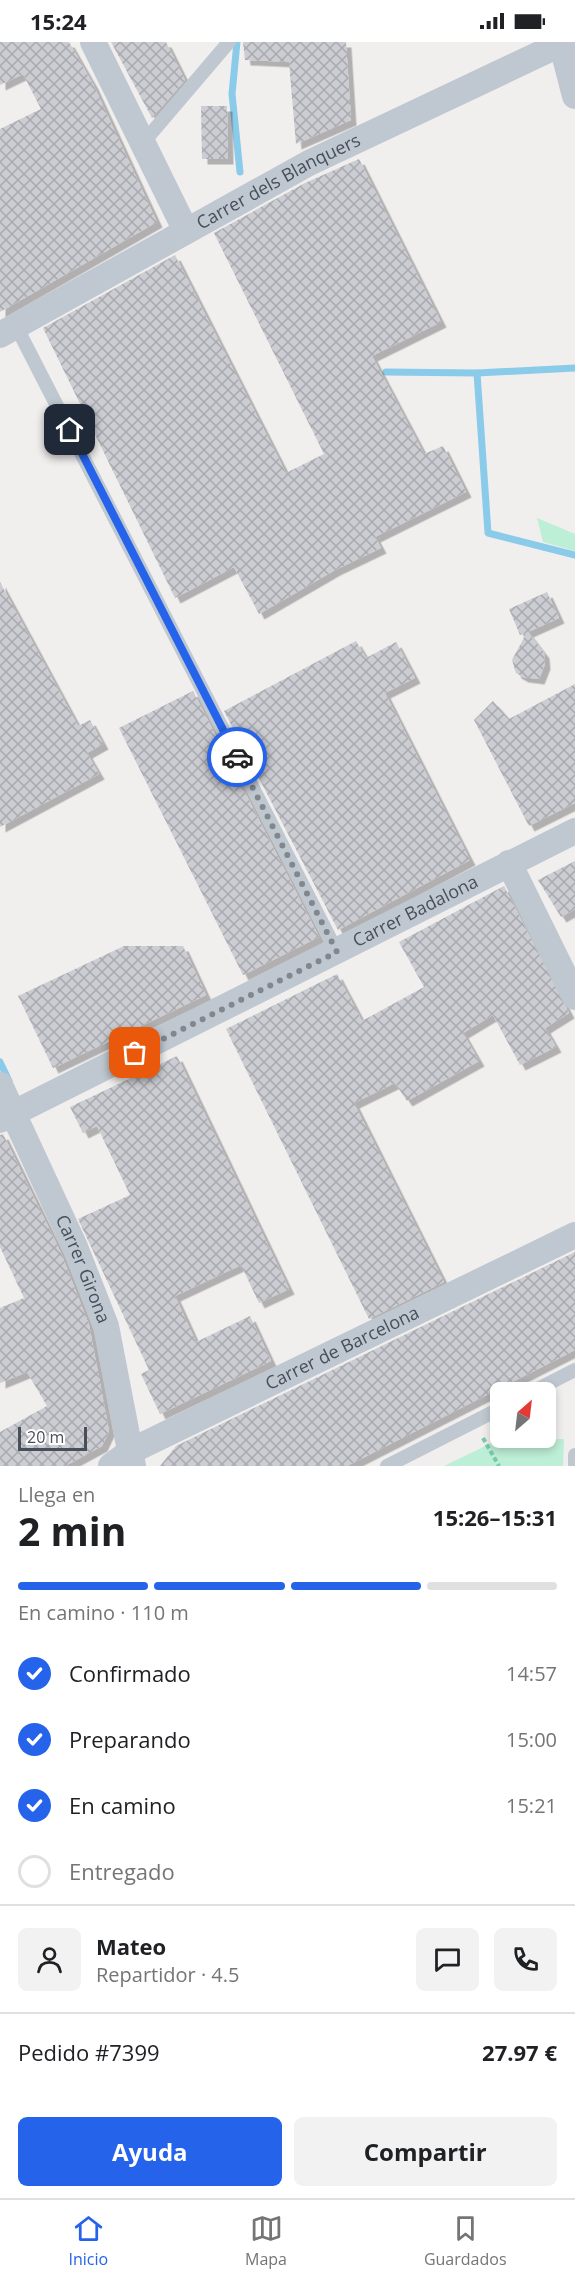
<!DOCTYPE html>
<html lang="es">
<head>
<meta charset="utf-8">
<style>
	:root { --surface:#fff; --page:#f2f2f2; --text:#202124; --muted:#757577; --line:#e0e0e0; --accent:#2563eb }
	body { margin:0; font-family:"Open Sans",sans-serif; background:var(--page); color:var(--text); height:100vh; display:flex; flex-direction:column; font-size:22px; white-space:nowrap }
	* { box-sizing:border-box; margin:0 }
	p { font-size:20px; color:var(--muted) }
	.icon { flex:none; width:33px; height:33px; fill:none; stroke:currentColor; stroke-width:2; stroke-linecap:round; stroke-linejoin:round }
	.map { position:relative; height:1424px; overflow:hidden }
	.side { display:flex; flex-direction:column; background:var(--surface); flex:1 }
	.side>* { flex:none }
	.needle { width:39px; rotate:28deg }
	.controls { position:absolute; left:490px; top:1340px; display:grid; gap:12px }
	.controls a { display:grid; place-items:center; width:66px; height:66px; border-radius:9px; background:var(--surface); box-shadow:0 3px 9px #0003; font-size:30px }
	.scale { position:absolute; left:18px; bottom:15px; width:69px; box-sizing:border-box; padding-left:6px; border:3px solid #474f5b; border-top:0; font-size:16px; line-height:21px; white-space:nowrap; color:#474f5b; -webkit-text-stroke:4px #fff; paint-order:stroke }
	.pin { position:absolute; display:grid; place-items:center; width:51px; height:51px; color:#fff; margin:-26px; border-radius:12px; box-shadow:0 3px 9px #0006 }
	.courier { position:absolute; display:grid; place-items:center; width:60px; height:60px; margin:-30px; border:4px solid #2563eb; border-radius:50%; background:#fff; color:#222; box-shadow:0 2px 8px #0007 }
	.summary em { font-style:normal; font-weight:700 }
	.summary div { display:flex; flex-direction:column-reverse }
	.summary { display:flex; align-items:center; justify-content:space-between; height:102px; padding:0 18px }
	h1 { font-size:39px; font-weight:700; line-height:45px }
	.bar { display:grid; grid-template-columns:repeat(4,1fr); gap:9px 6px; align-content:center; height:72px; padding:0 18px }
	.bar i { height:8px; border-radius:4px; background:var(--line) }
	.bar .on { background:var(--accent) }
	.bar p { grid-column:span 4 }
	.line { display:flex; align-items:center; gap:15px; padding:0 18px; border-top:2px solid var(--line) }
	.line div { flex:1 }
	.round { display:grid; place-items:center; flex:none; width:63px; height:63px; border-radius:9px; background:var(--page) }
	ol { padding:0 18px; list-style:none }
	li { display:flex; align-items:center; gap:18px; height:66px }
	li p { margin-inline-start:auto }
	li .icon { padding:6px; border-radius:50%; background:var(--accent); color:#fff; stroke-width:4 }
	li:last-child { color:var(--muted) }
	li i { width:33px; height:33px; border:3px solid var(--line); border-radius:50% }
	.action { display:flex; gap:12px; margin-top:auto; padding:12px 18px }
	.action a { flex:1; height:69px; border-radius:9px; background:var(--accent); color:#fff; font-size:24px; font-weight:700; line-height:69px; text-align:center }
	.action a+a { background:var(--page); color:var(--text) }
	.status { display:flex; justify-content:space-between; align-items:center; height:42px; padding:0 30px; background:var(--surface); direction:ltr }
	.status svg { height:16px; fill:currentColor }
	.dock { display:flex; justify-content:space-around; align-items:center; height:84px; border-top:2px solid var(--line); background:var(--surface); font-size:16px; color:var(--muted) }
	.dock a { display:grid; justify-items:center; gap:3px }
	.dock .on { color:var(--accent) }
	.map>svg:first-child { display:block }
	.green { fill:#bdeed6 }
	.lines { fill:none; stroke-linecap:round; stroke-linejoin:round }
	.stream { stroke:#8bcbea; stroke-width:7 }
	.building { fill:url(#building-cross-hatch); filter:url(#shadow) }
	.path { stroke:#76cbac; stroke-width:4; stroke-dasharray:4.5 3; stroke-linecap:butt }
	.lane { stroke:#bfc7d0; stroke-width:14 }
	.street { stroke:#bfc7d0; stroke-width:26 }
	.done { stroke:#82878e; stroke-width:6; stroke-dasharray:0 10.8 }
	.route { stroke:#2563eb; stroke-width:8 }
	.labels { text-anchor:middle; stroke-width:5; stroke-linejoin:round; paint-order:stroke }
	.street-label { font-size:18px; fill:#474f5b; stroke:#fff }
</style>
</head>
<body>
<div class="status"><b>15:24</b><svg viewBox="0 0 49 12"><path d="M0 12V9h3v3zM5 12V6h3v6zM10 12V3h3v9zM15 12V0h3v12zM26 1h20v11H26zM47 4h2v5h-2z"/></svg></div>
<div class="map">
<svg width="575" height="1424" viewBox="0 0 575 1424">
	<defs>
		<pattern id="building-cross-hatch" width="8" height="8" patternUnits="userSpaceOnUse" patternTransform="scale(1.5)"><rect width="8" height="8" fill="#cbcdd3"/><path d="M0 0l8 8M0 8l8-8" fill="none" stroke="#a7a9ae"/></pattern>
		<filter id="shadow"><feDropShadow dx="5.5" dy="5.5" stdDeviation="0" flood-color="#0004"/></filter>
	</defs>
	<rect width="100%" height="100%" fill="#f1eeee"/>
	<g class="green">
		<path d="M537 476 575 492V509L543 500Z"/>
		<path d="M556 1368V1397H564L563 1424H444L504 1395H546V1374Z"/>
	</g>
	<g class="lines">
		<g class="stream">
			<path d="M237 0 232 52 240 130"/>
			<path d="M386 330 477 331 488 491 575 513"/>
			<path d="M477 331 575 326"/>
			<path d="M0 1020 9 1039"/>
		</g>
	</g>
	<g class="building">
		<path d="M0 0H69L93 42 157 180 0 270V87L41 67 23 32 0 43Z"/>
		<path d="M111 0H166L185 38 152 76Z"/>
		<path d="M243 0H346L351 78 296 102 289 20 245 18Z"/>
		<path d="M201 64H227L228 117H202Z"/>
		<path d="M359 117 441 280 372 314 424 412 443 404 466 450 375 495 381 506 335 528 259 572 234 525 175 556 43 286 175 213 286 431 324 412 214 191 305 141Z"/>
		<path d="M0 540 78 684 90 678 103 702 87 711 99 732 0 785Z"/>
		<path d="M547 550 559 576 528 590 544 611 545 622 539 637 523 635 516 631 512 618 527 590 520 593 509 567Z"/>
		<path d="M356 599 366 616 396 600 415 636 385 651 470 818 338 888 224 669Z"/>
		<path d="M575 642V761L529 784 474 678 493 659 509 677Z"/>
		<path d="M193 649 319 895 243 933 119 686Z"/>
		<path d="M575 819V867L561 875 538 838Z"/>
		<path d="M504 844 569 971 545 986 556 1005 520 1023 493 973 463 991 479 1019 407 1059 395 1041 354 1061 444 1240 369 1277 226 987 337 932 362 979 424 945 399 900Z"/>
		<path d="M124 904H183L206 953 53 1026 18 954Z"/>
		<path d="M177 1014 289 1247 259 1261 241 1223 175 1254 196 1300 250 1274 271 1319 160 1372 141 1332 149 1328 78 1177 130 1153 97 1084 83 1091 70 1065Z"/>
		<path d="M3 1092 61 1211 89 1283 109 1389 102 1404 65 1424H0V1390L47 1364 27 1330 0 1341V1266L24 1256 0 1205V1093Z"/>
		<path d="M575 1210V1308L347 1424H160L176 1404Z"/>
	</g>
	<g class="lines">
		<path class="path" d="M483 1396 499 1424"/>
		<g class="lane">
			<path d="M142 102 229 0"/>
			<path d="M16 284 337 910"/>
			<path d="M532 1350 575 1328"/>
			<path d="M387 1424 501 1366"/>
			<path d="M575 1424V1413"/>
		</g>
		<g class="street">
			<path d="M93 0 186 189"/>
			<path d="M561 0 575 54"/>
			<path id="s1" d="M0 293 309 121 565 0"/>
			<path d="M509 821 575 955"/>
			<path id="s2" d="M0 1043 75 1205 106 1284 133 1424"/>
			<path id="s3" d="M0 1078 575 789"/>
			<path id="s4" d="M111 1424 131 1409 575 1193"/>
		</g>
	</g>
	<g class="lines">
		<path class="done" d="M135 1011 337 910 237 715"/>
		<path class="route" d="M70 388 237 715"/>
	</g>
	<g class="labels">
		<g class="street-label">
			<text dy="6" stroke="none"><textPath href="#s1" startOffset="318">Carrer dels Blanquers</textPath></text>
			<text dy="6" stroke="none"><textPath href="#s3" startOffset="465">Carrer Badalona</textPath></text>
			<text dy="6" stroke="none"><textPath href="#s2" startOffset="202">Carrer Girona</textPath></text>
			<text dy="6" stroke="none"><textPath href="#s4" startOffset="260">Carrer de Barcelona</textPath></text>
		</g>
	</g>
</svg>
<div class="controls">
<a><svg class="needle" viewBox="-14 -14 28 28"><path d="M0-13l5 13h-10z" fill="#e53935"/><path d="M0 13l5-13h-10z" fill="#757577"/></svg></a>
</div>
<div class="scale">20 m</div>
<div class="pin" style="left:135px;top:1011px;background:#ea580c"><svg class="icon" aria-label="bag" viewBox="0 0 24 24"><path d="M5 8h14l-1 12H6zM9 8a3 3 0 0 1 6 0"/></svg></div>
<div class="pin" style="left:70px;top:388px;background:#1f2937"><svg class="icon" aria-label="home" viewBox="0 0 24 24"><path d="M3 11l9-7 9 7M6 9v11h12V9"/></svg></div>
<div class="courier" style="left:237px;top:715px"><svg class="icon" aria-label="car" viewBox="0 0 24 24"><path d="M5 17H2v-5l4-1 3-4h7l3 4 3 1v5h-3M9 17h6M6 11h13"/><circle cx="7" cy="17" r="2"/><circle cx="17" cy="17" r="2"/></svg></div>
</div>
<section class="side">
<div class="summary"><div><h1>2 min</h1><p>Llega en</p></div><em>15:26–15:31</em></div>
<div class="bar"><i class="on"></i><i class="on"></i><i class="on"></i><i></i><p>En camino · 110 m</p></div>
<ol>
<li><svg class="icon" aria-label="check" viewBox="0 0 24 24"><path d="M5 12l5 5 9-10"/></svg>Confirmado<p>14:57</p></li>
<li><svg class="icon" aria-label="check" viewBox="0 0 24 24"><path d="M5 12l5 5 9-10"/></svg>Preparando<p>15:00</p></li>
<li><svg class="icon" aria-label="check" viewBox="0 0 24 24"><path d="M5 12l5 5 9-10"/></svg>En camino<p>15:21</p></li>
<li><i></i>Entregado</li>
</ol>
<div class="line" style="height:108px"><a class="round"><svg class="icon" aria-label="person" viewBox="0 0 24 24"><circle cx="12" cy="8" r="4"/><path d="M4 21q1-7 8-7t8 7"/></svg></a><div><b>Mateo</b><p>Repartidor · 4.5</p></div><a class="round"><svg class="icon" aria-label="chat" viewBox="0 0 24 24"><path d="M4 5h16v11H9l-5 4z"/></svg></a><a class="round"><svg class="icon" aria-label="phone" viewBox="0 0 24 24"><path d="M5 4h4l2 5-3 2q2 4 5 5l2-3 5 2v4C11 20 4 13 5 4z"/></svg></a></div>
<div class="line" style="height:78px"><div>Pedido #7399</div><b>27.97 €</b></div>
<div class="action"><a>Ayuda</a><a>Compartir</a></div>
</section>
<nav class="dock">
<a class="on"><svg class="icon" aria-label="home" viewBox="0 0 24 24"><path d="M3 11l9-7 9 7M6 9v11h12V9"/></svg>Inicio</a>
<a><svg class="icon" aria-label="map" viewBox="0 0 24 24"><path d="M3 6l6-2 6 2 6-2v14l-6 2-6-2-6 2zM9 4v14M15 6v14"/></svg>Mapa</a>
<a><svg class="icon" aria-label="saved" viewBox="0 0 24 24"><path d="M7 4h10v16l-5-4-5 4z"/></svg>Guardados</a>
</nav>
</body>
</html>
